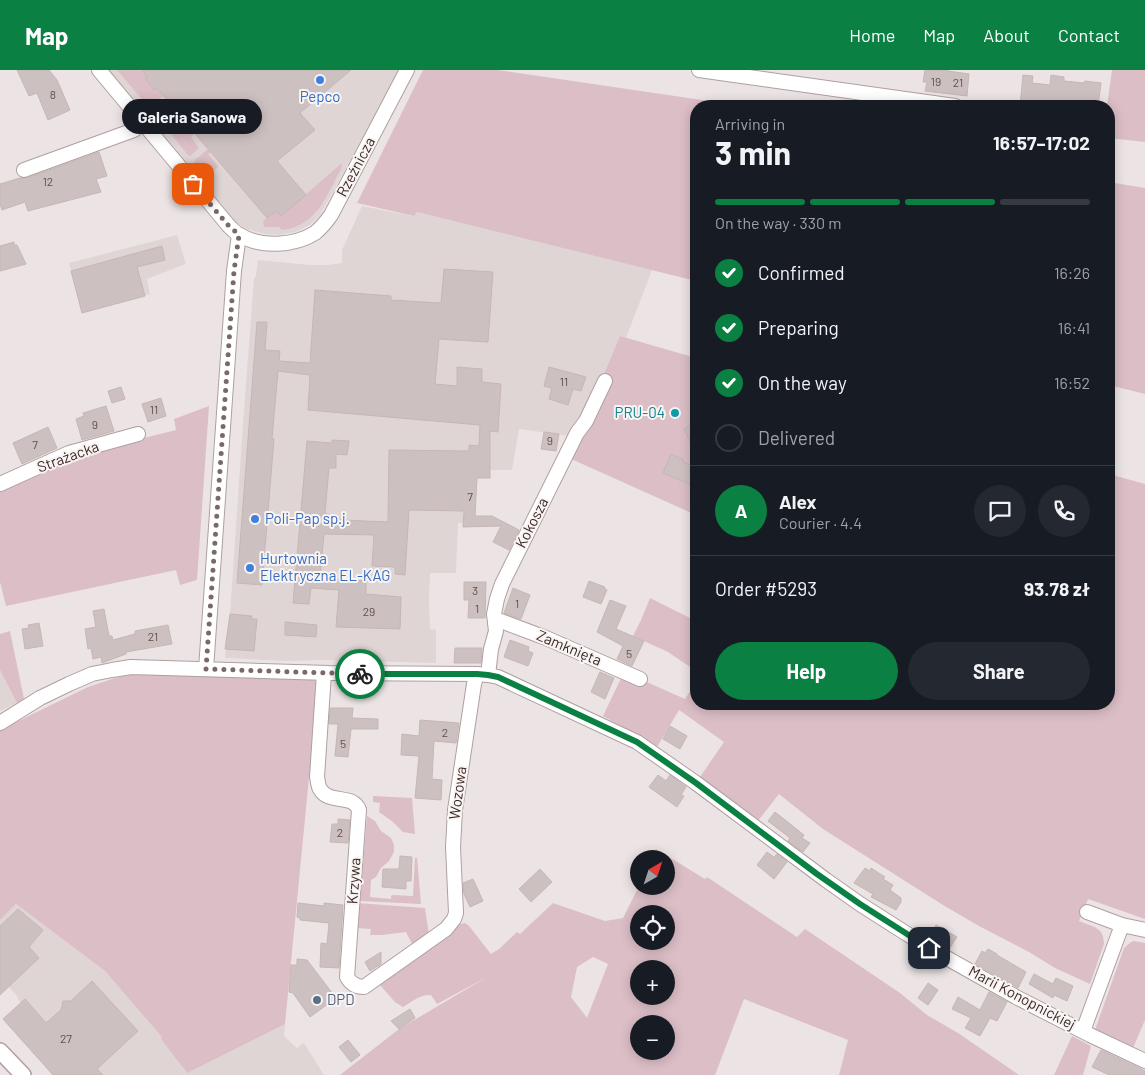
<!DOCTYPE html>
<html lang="en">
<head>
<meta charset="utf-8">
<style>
	:root { --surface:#171b24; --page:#242831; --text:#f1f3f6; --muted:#9ea1a6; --line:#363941; --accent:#0b8043 }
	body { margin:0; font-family:Barlow,sans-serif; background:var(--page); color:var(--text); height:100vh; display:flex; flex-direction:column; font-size:19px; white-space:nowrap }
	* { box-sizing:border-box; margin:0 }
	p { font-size:16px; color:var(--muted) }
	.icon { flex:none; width:28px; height:28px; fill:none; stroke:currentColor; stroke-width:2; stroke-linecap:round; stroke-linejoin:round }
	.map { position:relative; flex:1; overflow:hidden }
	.details { position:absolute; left:690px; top:30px; width:425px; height:610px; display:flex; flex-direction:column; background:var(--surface); border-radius:20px; box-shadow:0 2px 12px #0003 }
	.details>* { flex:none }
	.needle { width:32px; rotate:39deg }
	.buttons { position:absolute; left:630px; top:780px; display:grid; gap:10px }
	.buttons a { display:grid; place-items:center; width:45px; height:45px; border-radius:50%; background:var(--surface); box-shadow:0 2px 12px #0003; font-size:25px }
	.pin { position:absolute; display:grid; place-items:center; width:42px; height:42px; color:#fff; margin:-21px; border-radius:10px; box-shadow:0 2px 8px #0006 }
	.courier { position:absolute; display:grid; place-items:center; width:50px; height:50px; margin:-25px; border:4px solid #0b8043; border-radius:50%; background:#fff; color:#222; box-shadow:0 1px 6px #0007 }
	.bubble { position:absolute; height:35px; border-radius:18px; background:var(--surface); box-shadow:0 2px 12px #0003; font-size:16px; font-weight:700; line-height:35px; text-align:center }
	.headline em { font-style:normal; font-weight:700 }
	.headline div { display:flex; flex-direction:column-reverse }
	.headline { display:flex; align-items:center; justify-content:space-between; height:85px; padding:0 25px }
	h1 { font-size:32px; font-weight:700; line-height:38px }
	.bar { display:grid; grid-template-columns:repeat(4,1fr); gap:8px 5px; align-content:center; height:60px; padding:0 25px }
	.bar i { height:6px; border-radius:4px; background:var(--line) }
	.bar .on { background:var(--accent) }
	.bar p { grid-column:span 4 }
	.line { display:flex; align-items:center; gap:12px; padding:0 25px; border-top:1px solid var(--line) }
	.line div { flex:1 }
	.round { display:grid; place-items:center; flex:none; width:52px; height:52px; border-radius:26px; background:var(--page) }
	ol { padding:0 25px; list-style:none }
	li { display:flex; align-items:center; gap:15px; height:55px }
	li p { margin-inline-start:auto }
	li .icon { padding:5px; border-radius:50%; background:var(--accent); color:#fff; stroke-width:4 }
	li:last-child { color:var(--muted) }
	li i { width:28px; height:28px; border:2px solid var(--line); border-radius:50% }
	.button { display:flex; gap:10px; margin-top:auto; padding:10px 25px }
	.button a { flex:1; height:58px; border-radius:30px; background:var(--accent); color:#fff; font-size:20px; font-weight:700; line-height:58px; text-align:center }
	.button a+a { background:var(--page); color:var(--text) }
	header { display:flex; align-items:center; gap:30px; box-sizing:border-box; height:70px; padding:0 25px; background:var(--accent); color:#fff }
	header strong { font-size:24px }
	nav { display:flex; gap:28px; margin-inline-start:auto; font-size:18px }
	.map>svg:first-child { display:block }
	.built { fill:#e0d5d5 }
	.green { fill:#dcbec6; fill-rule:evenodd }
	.building { fill:#cdc0c0; stroke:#c6b7b6 }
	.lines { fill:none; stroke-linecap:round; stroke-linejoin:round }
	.street-casing { stroke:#ada19f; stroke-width:16 }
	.secondary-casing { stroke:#b29f9d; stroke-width:18 }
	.street { stroke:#fff; stroke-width:14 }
	.secondary { stroke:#fff; stroke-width:15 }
	.done { stroke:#7a6a67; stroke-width:5; stroke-dasharray:0 9 }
	.route { stroke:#0b8043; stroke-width:6 }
	.shop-dot { fill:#3f7fe0; stroke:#f9f4f4; stroke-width:2 }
	.culture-dot { fill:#0f9aa8; stroke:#f9f4f4; stroke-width:2 }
	.service-dot { fill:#5c6f8a; stroke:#f9f4f4; stroke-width:2 }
	.labels { text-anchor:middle; stroke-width:4; stroke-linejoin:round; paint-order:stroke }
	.number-label { font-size:12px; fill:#614f4b }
	.shop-label { font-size:15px; fill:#366cbe; stroke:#f9f4f4; text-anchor:start }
	.street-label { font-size:15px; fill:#3d2924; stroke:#f9f4f4 }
	.culture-label { font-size:15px; fill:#0d838f; stroke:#f9f4f4; text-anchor:end }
	.service-label { font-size:15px; fill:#4e5e75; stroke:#f9f4f4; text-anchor:start }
</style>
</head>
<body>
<header>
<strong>Map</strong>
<nav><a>Home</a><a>Map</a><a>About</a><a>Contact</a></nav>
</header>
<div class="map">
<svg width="1145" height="1005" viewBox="0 0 1145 1005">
	<rect width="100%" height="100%" fill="#ece4e4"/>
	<g class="built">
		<path d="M108 0H400L320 145 310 155 295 162 280 165 265 164 247 159 234 152Z"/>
		<path d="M362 136 413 146 417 142 652 200 626 268 620 266 604 305 570 366 519 359 512 400H466L463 453H458L456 503H430L429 529 430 559 436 560V593L325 590 283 591 225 588 230 544 242 367 254 208 256 206 258 190 310 195H328L342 193V180Z"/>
		<path d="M177 165 186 194 147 209 150 224 82 243 69 193Z"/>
		<path d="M0 600 17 633 0 641Z"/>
		<path d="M16 834 105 901 163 967 186 1003 285 954 284 966 297 978 304 973 324 1005H53L3 949 21 933 17 928 18 927 9 917H8L0 909V850Z"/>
	</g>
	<g class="green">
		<path d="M117 0H142L147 7 145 10 154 20 157 18 164 26 159 29 168 40 160 47H157Z"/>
		<path d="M423 0H498L743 36H696V211L417 142 414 146 357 133Z"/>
		<path d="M1112 0H1145V72L1109 68V36H1107Z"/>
		<path d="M176 41 182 48 179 50 191 59 195 63 191 67 199 78 190 86 187 84 163 54 164 51Z"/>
		<path d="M208 79 211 82 208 84 218 96V97L207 106 194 92 195 90Z"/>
		<path d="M342 93 341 99C326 126 317 156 282 160L279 157H264L263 151 276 141 281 146Z"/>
		<path d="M1109 112 1145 118V324L1109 315Z"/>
		<path d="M620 266 696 288V445L569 388Z"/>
		<path d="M209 336 197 510 180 515 176 500 6 536 0 512V418L42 397 104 378 176 360 174 349Z"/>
		<path d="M1109 404 1145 414V849L1088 829 1079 851C1093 857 1104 857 1104 874L1090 914 1055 898 1029 882 979 856 943 835 823 759 779 724 758 751 700 707 724 672 679 640 657 677 603 646 624 602 685 629 696 612V634H1109Z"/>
		<path d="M650 528 696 551V601L668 582 633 566 641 550Z"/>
		<path d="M10 561 24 629 17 633 0 600V564Z"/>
		<path d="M137 603 297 609 314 610 317 613 318 615 285 954 187 1003 161 969 162 967 105 901 16 834 0 850V660L88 617 115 608Z"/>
		<path d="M373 726 412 728 415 764 403 762 393 752 379 742 380 733 373 732Z"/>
		<path d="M367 746 375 751 381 761 391 768 394 775V782L389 791 381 798 376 807 371 810 370 827 391 829V826L393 825 413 826 415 788H417L421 834 360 831Z"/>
		<path d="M656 779 705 809 707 807 797 867 805 859 900 923 927 945 958 963 1019 1005H839L848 970 744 929 715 1005H340L399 959 487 907 437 934 431 925C421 924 411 932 403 937L395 932 379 914 455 855 465 853 469 856 491 884 499 879 517 862 520 864 553 833 605 851 623 848 639 816H666V789H651ZM639 844H666V871H639ZM593 887 608 894 587 948 571 927 577 897ZM639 899H666V926H639ZM639 954H666V981H639Z"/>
		<path d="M357 833 425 838 429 865 413 876 406 862 382 865H370L371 859 355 858Z"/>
		<path d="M1134 871 1145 873V950L1133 978 1096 962 1095 960 1124 878 1131 872Z"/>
		<path d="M1072 966 1091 976 1083 1005H1054Z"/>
	</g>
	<g class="building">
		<path d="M17 0H49L57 10 70 40 48 50 37 23 29 26Z"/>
		<path d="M142 0H351L300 43 315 60 277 91 306 125 281 146 276 141 267 148 191 59 188 61 179 50 182 48 157 18 154 20 145 9 147 7Z"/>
		<path d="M925 0H948V1L969 4 967 26 925 21 927 12H923Z"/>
		<path d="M1023 5 1033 6 1032 13 1050 15 1051 5 1064 7V11L1084 13 1085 11 1101 13 1098 36H1045L1030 35V36H1020Z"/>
		<path d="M99 82 107 106 96 109 101 122 28 141 25 132 2 140 0 134V114L20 108H27Z"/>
		<path d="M14 172V175H17L26 194 0 201V176Z"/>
		<path d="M162 176 165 190 137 197 145 226 82 243 71 201Z"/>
		<path d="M444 199 493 202 488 272 439 269 435 314 457 316V297L482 299V312L501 314 498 362 490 361V408H477L475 446H492L519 460 509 480 493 472 501 456 463 457 464 441 409 440 405 505 395 504V497L372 496 374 465 324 464 320 508 366 511V524L401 527 400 559 336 557 339 520 311 518 309 534 293 533 307 371 332 373V370L349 371 347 385 336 384V398H329L325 443 343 450 388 452 389 380 469 381V375L479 376 480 355 308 340 310 305 278 301 272 368 274 369 262 515 237 513 257 252H267L265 280 280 281 279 291 310 293 315 220 391 226V230L441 233Z"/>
		<path d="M549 297 586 307 581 321 573 319 568 335 549 329 552 318 544 316Z"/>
		<path d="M121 317 125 329 112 333 108 321Z"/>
		<path d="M161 328 166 346 148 352 142 334Z"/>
		<path d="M106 336 114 361 82 370 76 349 84 346 83 343Z"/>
		<path d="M696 353V384L684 359Z"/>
		<path d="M48 357 57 378 22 394 13 373Z"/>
		<path d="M544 362 559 364 556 381 541 379Z"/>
		<path d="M671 384 684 390 683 392 692 396 689 402 696 405 691 415 663 403Z"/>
		<path d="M589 511 605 517 604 518 607 520 601 534 583 527Z"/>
		<path d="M464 512H486L485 548H468L469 530H464Z"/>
		<path d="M513 518 530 525 521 549 504 543Z"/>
		<path d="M610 530 626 536 616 559 644 571 632 596 617 589 623 576 597 562Z"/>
		<path d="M104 539 109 566H112L113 570 135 564V561L168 555 172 574 126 582V584L102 593 101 587 93 589 91 578 88 579 85 559 96 557 93 541Z"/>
		<path d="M230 544 252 546 251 549H257L254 581 225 579Z"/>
		<path d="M285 552 317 555 316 567 285 565Z"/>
		<path d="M39 553 43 576 25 579 22 559 29 558 28 555Z"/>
		<path d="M510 570 529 577 528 581 533 583 528 596 504 587Z"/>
		<path d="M455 578H482L481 593H454Z"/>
		<path d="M600 602 614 608 605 629 591 622Z"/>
		<path d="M330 638H353L352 648 378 649V659H351L348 687 335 686 338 654H329Z"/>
		<path d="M420 650 459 653 456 673 434 671 432 709 442 710 441 730 415 728 419 686 401 685 402 664 419 666Z"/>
		<path d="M670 656 687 666 680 679 663 669Z"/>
		<path d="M658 705 666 711 670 705 686 717 681 725 684 726 677 737 649 717Z"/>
		<path d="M775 742 804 765 802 768 810 773 803 782 788 771 790 768 768 751Z"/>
		<path d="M338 749 350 750 348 773 330 772 332 754H338Z"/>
		<path d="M767 782 774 787 777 784 787 792 774 809 757 795Z"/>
		<path d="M400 786 412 787 411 811H406V819L382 817 383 799H399Z"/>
		<path d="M865 798 870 801 871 798 885 807 883 809 893 815 890 820 901 828V832L896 840 871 827 873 824 854 813Z"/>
		<path d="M540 799 552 812 531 832 519 819Z"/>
		<path d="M473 809 483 831 470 837 464 824 463 813Z"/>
		<path d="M298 833 324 836V833L343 835 339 898 320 897 321 873 327 874 329 853 300 850V848L297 847Z"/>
		<path d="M18 839 43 860 29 877 39 888 0 925V856Z"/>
		<path d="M936 855 957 867 949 879 929 867Z"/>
		<path d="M988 879 997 884V885L1026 902 1018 918 975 894 982 881 985 883Z"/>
		<path d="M381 882V894L370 901 365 892Z"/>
		<path d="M297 889 307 890 336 928 310 947 293 923 289 922 291 895H297Z"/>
		<path d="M1034 904 1053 914 1056 908 1073 916 1067 931 1054 925 1053 928 1029 914Z"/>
		<path d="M92 911 138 961 97 999 103 1005H53L3 949 25 929 46 953 61 940 63 931H71Z"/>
		<path d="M928 913 938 920 928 935 918 928Z"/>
		<path d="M989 922 1007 932 997 951 990 948 980 966 965 958 971 948 952 939 958 927 980 940Z"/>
		<path d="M410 939 415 948 399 959 391 951Z"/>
		<path d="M348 970 360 985 351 992 339 977Z"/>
		<path d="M1101 980 1145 1001V1005H1109L1092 997Z"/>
	</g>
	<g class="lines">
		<defs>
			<g id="street">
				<path d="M99 0 228 155C231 158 235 163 240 165 261 178 294 176 315 163 321 158 326 152 331 145L407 0"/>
				<path d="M699 0 955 36"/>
				<path d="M24 100 134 60"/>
				<path d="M0 414 69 383 138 364"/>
				<path d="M495 552 501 551 546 568 640 609"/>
				<path d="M206 599 234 201 239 165"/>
				<path d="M324 603 317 707C318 711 318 716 320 719 329 735 353 723 359 740L347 907C351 914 356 917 364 917L446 859 454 849 456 843 453 777 455 740 474 614 477 604"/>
				<path d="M488 605 491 579 496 561 494 544 497 529 502 514 577 363 586 351 605 311"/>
				<path d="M0 653 40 628 69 614 92 604 112 600 131 597 329 603 477 604 488 605 498 607 637 672 696 713 826 810 860 834 929 878 1016 927 1090 965 1145 991"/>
				<path d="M1087 842 1122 855"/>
				<path d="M1083 961 1122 855 1145 860"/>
			</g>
			<path id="secondary" d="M0 981 23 1005"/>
		</defs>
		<use href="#street" class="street-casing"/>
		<use href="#secondary" class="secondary-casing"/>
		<use href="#street" class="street"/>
		<use href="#secondary" class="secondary"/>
	</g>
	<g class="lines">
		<path class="done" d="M193 114 228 155 239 165 234 201 206 599 360 604"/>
		<path class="route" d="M360 604H477L488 605 498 607 637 672 696 713 817 804 860 834 929 878"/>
	</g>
	<g class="shop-dot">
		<circle cx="320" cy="10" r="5"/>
		<circle cx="255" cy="449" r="5"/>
		<circle cx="250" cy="498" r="5"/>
	</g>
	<circle class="culture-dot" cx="675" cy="343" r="5"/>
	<circle class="service-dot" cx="317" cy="930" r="5"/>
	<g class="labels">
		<g class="number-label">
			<text x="936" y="16">19</text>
			<text x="958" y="17">21</text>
			<text x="53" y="29">8</text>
			<text x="48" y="116">12</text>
			<text x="564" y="316">11</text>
			<text x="154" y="344">11</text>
			<text x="95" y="359">9</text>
			<text x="550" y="375">9</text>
			<text x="35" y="379">7</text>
			<text x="470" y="431">7</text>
			<text x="475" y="525">3</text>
			<text x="517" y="538">1</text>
			<text x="477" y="543">1</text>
			<text x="369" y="546">29</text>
			<text x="153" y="571">21</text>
			<text x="629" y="588">5</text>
			<text x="445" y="667">2</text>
			<text x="343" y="678">5</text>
			<text x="340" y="767">2</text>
			<text x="66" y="973">27</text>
		</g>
		<g class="shop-label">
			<text x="320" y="32" text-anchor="middle">Pepco</text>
			<text x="265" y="454">Poli-Pap sp.j.</text>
			<text x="260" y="494">Hurtownia<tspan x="260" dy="17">Elektryczna EL-KAG</tspan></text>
		</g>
		<g class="street-label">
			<text transform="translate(356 97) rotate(-62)" y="5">Rzeźnicza</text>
			<text transform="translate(68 387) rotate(-20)" y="5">Strażacka</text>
			<text transform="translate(532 453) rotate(-63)" y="5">Kokosza</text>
			<text transform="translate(569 578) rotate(23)" y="5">Zamknięta</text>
			<text transform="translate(458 723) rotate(-82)" y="5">Wozowa</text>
			<text transform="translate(354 811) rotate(-86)" y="5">Krzywa</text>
			<text transform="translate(1022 928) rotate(28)" y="5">Marii Konopnickiej</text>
		</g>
		<g class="culture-label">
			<text x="665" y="348">PRU-04</text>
		</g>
		<g class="service-label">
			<text x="327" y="935">DPD</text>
		</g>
	</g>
</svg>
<div class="buttons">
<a><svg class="needle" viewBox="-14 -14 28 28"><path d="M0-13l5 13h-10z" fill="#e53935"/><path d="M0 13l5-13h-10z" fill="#9ea1a6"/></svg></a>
<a><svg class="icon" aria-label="locate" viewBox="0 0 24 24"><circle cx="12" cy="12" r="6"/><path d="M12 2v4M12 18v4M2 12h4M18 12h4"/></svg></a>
<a>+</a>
<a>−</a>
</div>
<div class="pin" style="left:193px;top:114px;background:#ea580c"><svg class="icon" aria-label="bag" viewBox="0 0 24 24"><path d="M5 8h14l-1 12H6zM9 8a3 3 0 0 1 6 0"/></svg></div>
<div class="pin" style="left:929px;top:878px;background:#1f2937"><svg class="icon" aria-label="home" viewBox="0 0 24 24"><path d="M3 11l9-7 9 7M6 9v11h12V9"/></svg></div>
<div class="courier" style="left:360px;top:604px"><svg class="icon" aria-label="bike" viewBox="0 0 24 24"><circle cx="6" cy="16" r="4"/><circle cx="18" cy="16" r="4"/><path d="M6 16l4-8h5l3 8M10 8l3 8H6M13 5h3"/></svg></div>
<div class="bubble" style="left:122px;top:29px;width:140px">Galeria Sanowa</div>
<section class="details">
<div class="headline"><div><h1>3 min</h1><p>Arriving in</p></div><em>16:57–17:02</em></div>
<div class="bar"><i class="on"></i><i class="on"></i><i class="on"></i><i></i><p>On the way · 330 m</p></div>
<ol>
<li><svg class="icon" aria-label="check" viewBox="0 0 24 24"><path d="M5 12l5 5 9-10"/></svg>Confirmed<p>16:26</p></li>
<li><svg class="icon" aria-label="check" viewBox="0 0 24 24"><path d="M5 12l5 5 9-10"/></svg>Preparing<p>16:41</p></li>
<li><svg class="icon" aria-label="check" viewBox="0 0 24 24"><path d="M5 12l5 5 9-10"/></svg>On the way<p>16:52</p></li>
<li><i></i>Delivered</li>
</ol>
<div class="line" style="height:90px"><b class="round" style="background:var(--accent);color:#fff">A</b><div><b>Alex</b><p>Courier · 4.4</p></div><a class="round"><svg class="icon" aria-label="chat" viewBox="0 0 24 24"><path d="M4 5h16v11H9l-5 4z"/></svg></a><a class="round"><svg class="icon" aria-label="phone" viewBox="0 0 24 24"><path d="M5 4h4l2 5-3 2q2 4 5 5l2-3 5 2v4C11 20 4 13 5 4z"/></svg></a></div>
<div class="line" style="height:65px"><div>Order #5293</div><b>93.78 zł</b></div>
<div class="button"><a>Help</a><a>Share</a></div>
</section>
</div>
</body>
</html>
